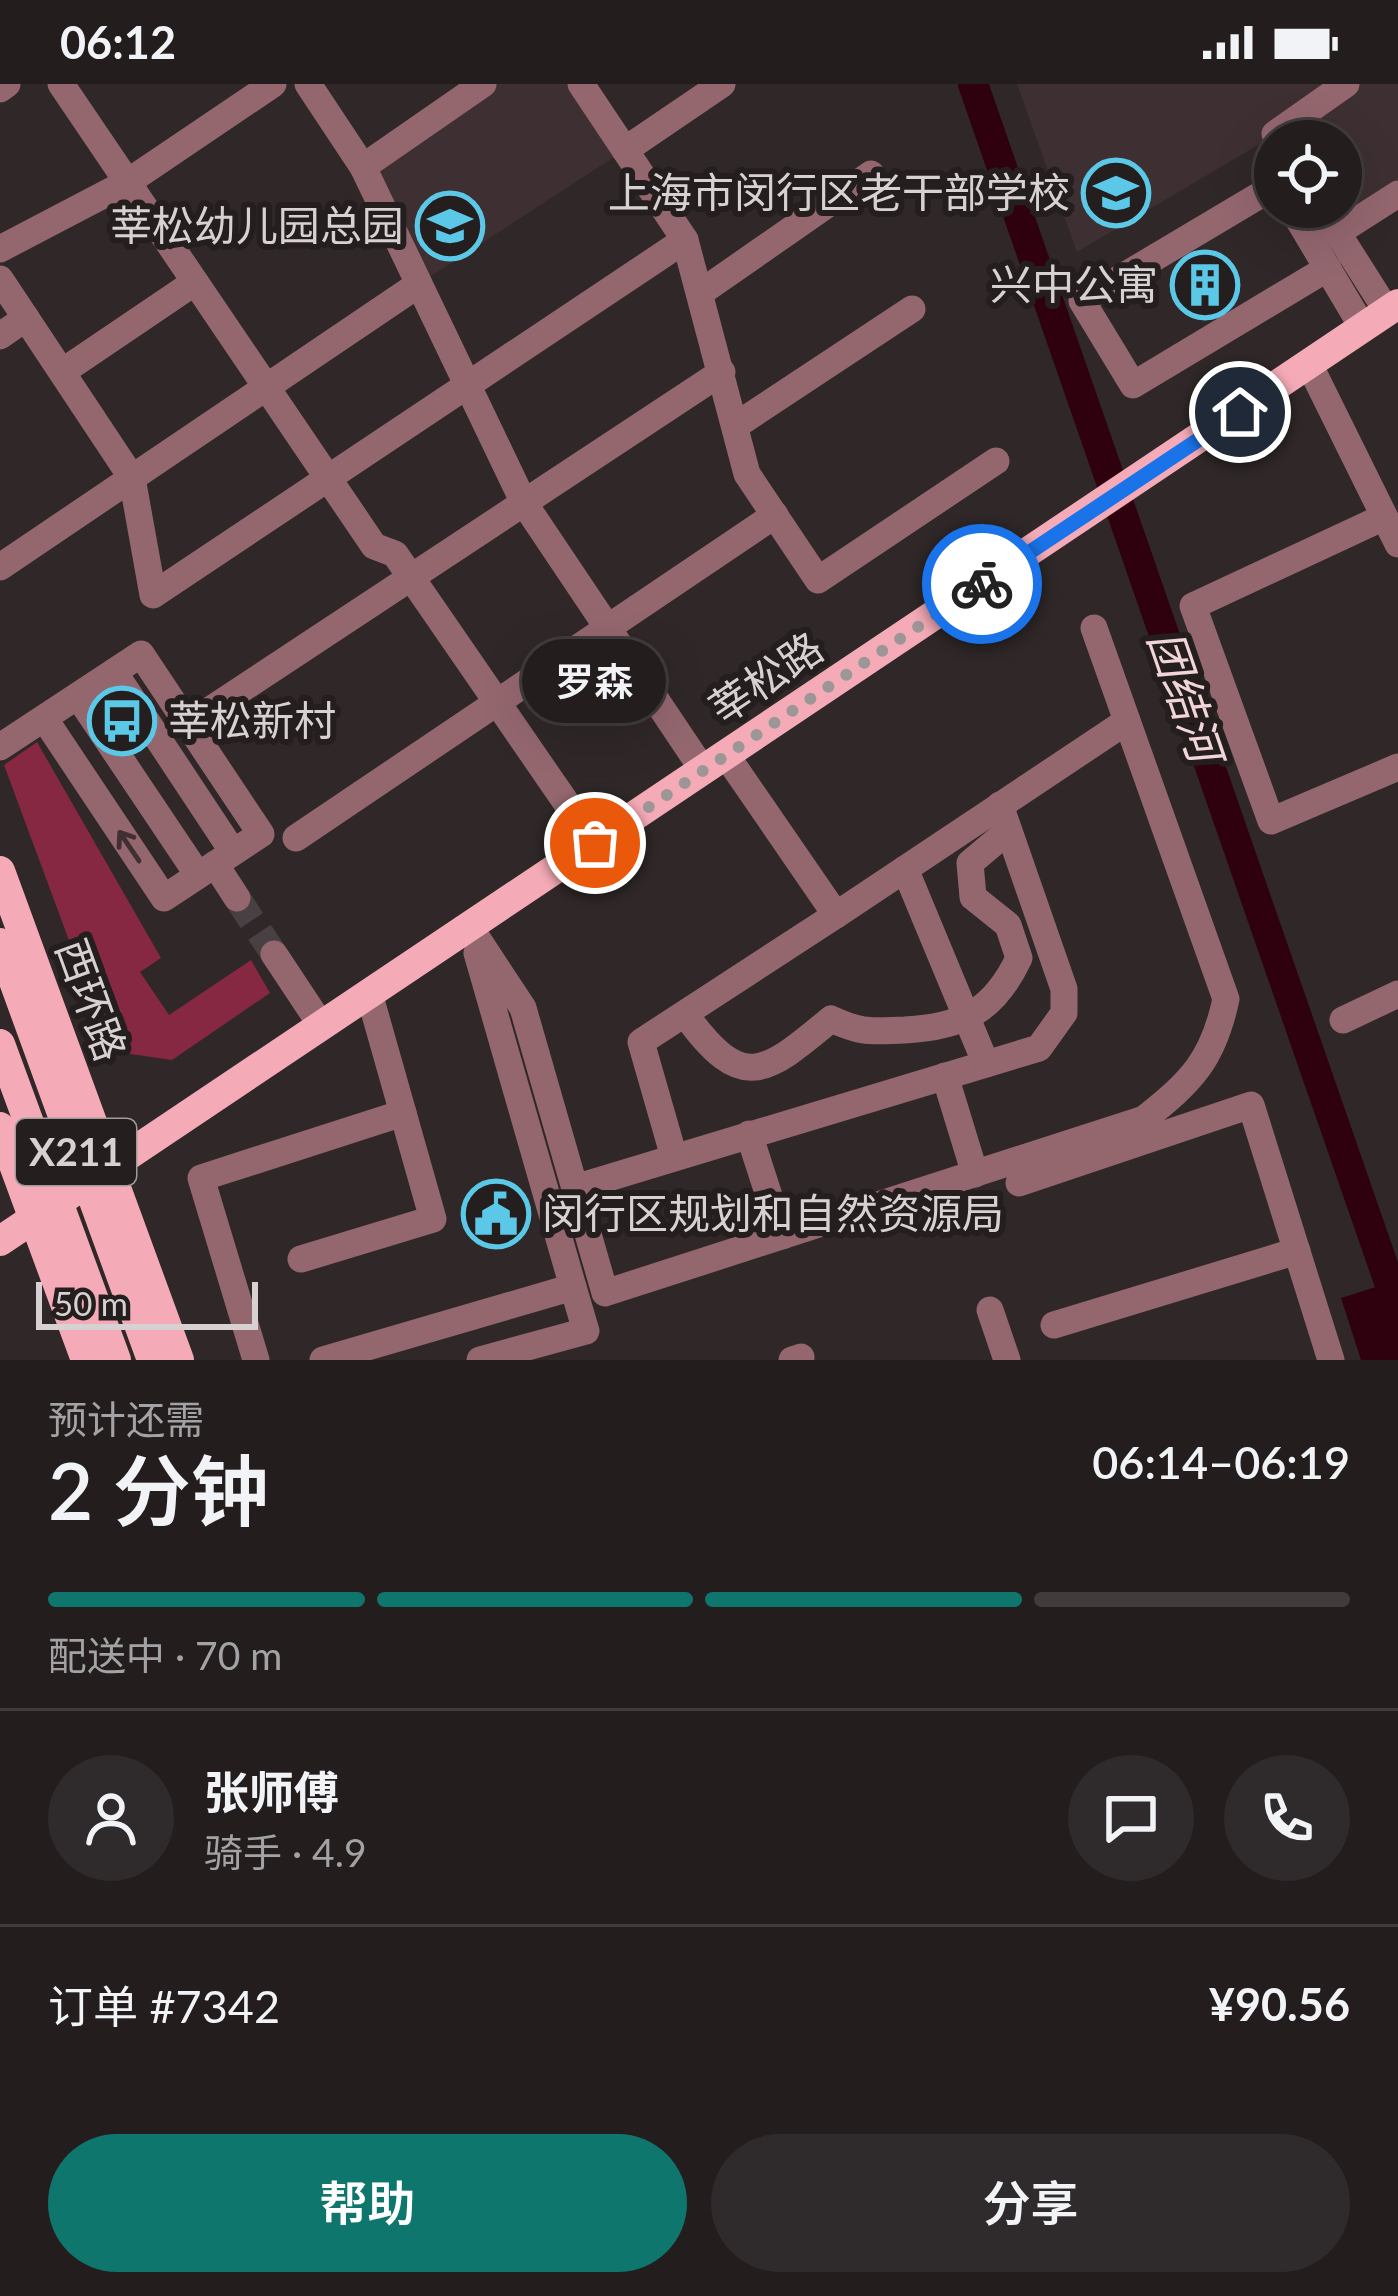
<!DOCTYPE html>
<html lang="zh">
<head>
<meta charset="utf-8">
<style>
	:root { --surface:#231d1e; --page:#2f2a2b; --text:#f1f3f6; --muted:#a3a2a4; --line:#403b3c; --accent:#0f766e }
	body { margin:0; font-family:Lato,"Noto Sans SC",sans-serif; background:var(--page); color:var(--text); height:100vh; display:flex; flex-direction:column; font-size:45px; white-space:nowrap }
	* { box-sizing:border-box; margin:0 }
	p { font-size:39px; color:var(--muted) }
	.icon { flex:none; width:66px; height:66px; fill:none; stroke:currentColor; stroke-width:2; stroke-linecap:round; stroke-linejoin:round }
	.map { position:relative; height:1276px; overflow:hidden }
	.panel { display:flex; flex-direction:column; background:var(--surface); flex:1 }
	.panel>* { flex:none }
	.tools { position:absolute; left:1254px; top:36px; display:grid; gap:24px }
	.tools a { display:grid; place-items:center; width:108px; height:108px; border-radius:50%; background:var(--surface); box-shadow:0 12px 48px #0002,0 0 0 3px var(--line); font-size:60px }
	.scale { position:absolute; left:36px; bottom:30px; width:222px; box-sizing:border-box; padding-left:12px; border:6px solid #d7d1d2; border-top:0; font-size:33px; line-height:42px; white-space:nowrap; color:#d7d1d2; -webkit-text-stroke:9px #251e1f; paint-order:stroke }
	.pin { position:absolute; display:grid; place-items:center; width:102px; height:102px; color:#fff; margin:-51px; border:6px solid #fff; border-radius:50%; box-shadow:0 3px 12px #0007 }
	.courier { position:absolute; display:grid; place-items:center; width:120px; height:120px; margin:-60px; border:9px solid #1a73e8; border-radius:50%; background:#fff; color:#222; box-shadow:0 3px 15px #0007 }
	.bubble { position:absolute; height:84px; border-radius:42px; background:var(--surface); box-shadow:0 12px 48px #0002,0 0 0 3px var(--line); font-size:39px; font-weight:600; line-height:84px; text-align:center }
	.overview em { font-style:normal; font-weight:600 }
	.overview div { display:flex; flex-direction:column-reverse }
	.overview { display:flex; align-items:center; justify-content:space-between; height:204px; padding:0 48px }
	h1 { font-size:78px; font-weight:600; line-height:90px }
	.bar { display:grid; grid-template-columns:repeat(4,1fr); gap:18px 12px; align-content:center; height:144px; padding:0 48px }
	.bar i { height:15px; border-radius:9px; background:var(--line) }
	.bar .current { background:var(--accent) }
	.bar p { grid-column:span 4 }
	.line { display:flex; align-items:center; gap:30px; padding:0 48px; border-top:3px solid var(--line) }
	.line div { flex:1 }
	.round { display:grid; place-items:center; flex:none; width:126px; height:126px; border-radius:63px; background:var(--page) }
	.primary-button { display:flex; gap:24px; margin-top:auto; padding:24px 48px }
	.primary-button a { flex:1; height:138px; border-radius:72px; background:var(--accent); color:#fff; font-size:48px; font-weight:600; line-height:138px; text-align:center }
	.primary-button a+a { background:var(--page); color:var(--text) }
	.status { display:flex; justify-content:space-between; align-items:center; height:84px; padding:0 60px; background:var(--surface); direction:ltr }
	.status svg { height:33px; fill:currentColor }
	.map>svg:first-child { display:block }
	.built { fill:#3e3032 }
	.green { fill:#872842 }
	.water { fill:#2f000e }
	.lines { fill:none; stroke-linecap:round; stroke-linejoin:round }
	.canal { stroke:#2f000e; stroke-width:30 }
	.minor-tunnel { stroke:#484042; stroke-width:27; stroke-dasharray:27 14; stroke-linecap:butt }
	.minor { stroke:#94676f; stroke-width:27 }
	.major { stroke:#f5abb7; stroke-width:30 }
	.major-bridge { stroke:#f5abb7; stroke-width:30 }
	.oneway { stroke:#413033 }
	.done { stroke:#9c9696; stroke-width:12; stroke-dasharray:0 21.6 }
	.route { stroke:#1a73e8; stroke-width:15 }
	.labels { text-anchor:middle; stroke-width:12; stroke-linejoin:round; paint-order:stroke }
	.shield { fill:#251e1f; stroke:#a29b9c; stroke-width:3 }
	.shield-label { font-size:39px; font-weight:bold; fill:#d7d1d2 }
	.poi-label { font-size:42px; fill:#d7d1d2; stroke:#251e1f; text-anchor:end }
	.street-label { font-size:42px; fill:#d7d1d2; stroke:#251e1f }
	.water-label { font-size:45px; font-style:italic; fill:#f1d5d9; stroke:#251e1f }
</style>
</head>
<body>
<div class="status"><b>06:12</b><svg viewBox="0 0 49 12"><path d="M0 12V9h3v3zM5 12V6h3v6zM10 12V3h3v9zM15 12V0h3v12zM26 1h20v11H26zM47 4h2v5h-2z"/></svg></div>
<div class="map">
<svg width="1398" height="1276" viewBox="0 0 1398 1276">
	<rect width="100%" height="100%" fill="#2f2728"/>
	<g class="built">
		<path d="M483 0H581L625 66 419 200 363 83Z"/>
		<path d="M1017 0H1398V110L1337 149 1321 123H1341V57H1279L1275 51 1077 168Z"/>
	</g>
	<path class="green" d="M37 658 161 874 140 888 169 931 251 876 270 909 172 976 110 967 4 681Z"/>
	<path class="water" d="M1398 1196V1276H1361L1341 1214Z"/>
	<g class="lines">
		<path class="canal" d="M973 0 1398 1224"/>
		<path class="minor-tunnel" d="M237 814 274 870"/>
		<g class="minor">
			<path d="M61 0 374 462 395 470 594 759"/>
			<path d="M308 0 363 83 524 419 703 686"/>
			<path d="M581 0 685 156 747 390 818 496 996 377"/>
			<path d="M0 5 7 0"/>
			<path d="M1279 57 1275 50 1346 0"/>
			<path d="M625 66 722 0"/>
			<path d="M363 83 483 0"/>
			<path d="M1275 102 1082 217 1133 301 1328 184"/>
			<path d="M1291 123 1363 244"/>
			<path d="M1321 123 1387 227"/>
			<path d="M1337 149 1398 110"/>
			<path d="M0 165 128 98 273 0"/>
			<path d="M0 195 132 394 153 511 685 156"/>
			<path d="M700 209 871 90"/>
			<path d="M0 252 26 234"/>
			<path d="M1309 280 1398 460"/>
			<path d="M62 288 195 198"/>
			<path d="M735 342 912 225"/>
			<path d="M1384 433 1193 522 1271 737 1398 683"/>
			<path d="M0 483 419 200"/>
			<path d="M114 588 233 768"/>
			<path d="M78 612 198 791"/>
			<path d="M207 628 722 288"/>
			<path d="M0 663 141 570 261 750 164 814 44 634"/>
			<path d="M726 671 836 831 1127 637"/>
			<path d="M296 754 775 431"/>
			<path d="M215 780 237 814"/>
			<path d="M905 785 986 980"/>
			<path d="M469 842 523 924 605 1209 1144 1035C1192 997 1213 976 1226 915L1094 544"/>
			<path d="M274 870 321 941"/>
			<path d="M685 930C742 1009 764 991 831 935 864 950 870 947 905 946 962 943 994 927 1019 874L1008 841 973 813 970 779 1008 747"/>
			<path d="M1343 936 1398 910"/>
			<path d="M945 992 975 1090"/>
			<path d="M749 1050 782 1152"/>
			<path d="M674 1073 641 958 836 831"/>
			<path d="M1019 1099 1251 1021 1331 1276"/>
			<path d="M575 1104 1039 964 1064 929V905L1000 721"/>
			<path d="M301 1175 433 1135 369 909"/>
			<path d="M990 1226 1007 1276"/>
			<path d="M1054 1241 1297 1167"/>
			<path d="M256 1276 201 1094 403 1029"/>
			<path d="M323 1276 573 1203 477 869"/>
			<path d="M480 1276 586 1247 573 1203"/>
			<path d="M792 1276 801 1273"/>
		</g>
		<g class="major">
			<path d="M0 787 179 1276"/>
			<path d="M0 1043 86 1276"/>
			<path d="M0 1157 1398 220"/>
		</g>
		<g class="major-bridge">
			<path d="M0 859 152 1276"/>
			<path d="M0 960 116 1276"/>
		</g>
	</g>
	<defs><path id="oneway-shaft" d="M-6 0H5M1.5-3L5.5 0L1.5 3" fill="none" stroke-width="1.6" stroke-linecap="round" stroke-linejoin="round" transform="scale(3)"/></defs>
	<use class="oneway" href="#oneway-shaft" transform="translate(129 762) rotate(-124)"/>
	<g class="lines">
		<path class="done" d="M595 759 982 500"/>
		<path class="route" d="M982 500 1240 328"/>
	</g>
	<defs>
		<symbol id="university-ring" viewBox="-11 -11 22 22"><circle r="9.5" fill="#251e1f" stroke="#5ac8e6" stroke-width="1.5"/><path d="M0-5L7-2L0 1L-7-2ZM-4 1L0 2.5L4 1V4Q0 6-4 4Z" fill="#5ac8e6"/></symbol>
		<symbol id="school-ring" viewBox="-11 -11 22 22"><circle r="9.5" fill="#251e1f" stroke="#5ac8e6" stroke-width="1.5"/><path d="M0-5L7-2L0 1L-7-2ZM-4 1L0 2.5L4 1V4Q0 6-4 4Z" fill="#5ac8e6"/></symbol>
		<symbol id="building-ring" viewBox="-11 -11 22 22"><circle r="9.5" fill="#251e1f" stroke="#5ac8e6" stroke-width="1.5"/><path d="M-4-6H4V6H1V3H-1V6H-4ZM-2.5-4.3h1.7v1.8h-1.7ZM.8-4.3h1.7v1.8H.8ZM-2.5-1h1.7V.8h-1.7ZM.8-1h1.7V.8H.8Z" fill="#5ac8e6"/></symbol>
		<symbol id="bus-ring" viewBox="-11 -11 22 22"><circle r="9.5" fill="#251e1f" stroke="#5ac8e6" stroke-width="1.5"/><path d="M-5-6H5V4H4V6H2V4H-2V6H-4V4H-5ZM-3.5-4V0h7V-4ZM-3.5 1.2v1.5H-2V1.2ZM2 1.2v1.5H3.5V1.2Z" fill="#5ac8e6"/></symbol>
		<symbol id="civic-ring" viewBox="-11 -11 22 22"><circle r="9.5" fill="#251e1f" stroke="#5ac8e6" stroke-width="1.5"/><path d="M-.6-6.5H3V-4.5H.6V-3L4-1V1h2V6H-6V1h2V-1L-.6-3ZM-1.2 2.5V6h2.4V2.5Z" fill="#5ac8e6"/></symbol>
	</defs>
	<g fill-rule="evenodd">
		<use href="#university-ring" x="1078" y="71" width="76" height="76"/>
		<use href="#school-ring" x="412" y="104" width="76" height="76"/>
		<use href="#building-ring" x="1167" y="163" width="76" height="76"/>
		<use href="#bus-ring" x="84" y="599" width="76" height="76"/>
		<use href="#civic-ring" x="458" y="1092" width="76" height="76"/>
	</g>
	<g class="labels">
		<rect class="shield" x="16" y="1035" width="120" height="66" rx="9"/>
		<g class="shield-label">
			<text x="76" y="1082">X211</text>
		</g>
		<g class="poi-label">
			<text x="1070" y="124">上海市闵行区老干部学校</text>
			<text x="404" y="157">莘松幼儿园总园</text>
			<text x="1158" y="216">兴中公寓</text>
			<text x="168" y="652" text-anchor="start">莘松新村</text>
			<text x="542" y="1145" text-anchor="start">闵行区规划和自然资源局</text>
		</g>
		<g class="street-label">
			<text transform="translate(766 594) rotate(-34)" y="15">莘松路</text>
			<text transform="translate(91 916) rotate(70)" y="15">西环路</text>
		</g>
		<g class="water-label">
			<text transform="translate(1185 612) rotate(71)" y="16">团结河</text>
		</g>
	</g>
</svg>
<div class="tools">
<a><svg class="icon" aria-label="locate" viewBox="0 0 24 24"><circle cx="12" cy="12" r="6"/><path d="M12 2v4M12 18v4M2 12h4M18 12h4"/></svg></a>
</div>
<div class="scale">50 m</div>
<div class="pin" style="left:595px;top:759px;background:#ea580c"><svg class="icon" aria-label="bag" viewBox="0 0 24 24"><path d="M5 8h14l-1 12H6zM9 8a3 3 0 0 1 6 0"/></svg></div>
<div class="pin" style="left:1240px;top:328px;background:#1f2937"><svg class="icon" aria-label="home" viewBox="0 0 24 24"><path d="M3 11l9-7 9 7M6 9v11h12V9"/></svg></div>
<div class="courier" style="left:982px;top:500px"><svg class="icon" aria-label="bike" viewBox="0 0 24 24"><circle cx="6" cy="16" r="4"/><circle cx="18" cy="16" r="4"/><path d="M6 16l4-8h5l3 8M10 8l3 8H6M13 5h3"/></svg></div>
<div class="bubble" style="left:522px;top:555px;width:144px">罗森</div>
</div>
<section class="panel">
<div class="overview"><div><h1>2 分钟</h1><p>预计还需</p></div><em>06:14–06:19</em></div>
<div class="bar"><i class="current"></i><i class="current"></i><i class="current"></i><i></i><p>配送中 · 70 m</p></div>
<div class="line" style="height:216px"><a class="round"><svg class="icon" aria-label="person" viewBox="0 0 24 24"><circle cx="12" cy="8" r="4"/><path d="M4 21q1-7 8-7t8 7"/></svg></a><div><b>张师傅</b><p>骑手 · 4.9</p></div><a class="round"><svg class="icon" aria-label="chat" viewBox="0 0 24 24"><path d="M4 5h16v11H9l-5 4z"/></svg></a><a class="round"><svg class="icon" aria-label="phone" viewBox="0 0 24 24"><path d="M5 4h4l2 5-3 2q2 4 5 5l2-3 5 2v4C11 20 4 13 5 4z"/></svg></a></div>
<div class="line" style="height:156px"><div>订单 #7342</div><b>¥90.56</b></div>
<div class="primary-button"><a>帮助</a><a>分享</a></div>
</section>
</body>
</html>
